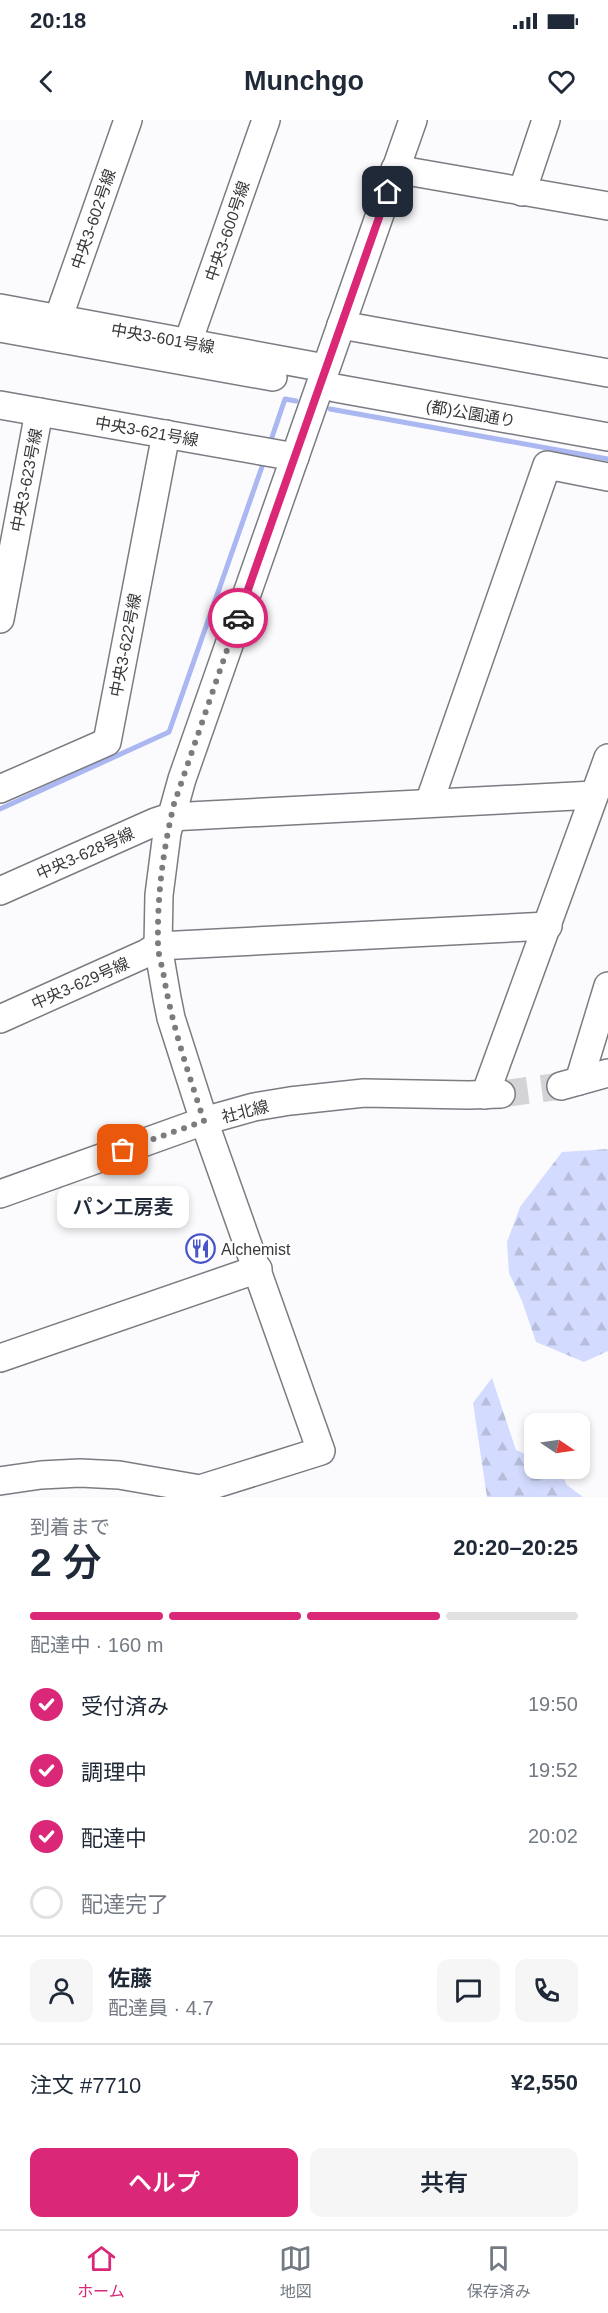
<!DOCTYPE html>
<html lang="ja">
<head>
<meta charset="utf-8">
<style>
	:root { --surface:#fff; --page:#f6f6f7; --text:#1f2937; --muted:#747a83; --line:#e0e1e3; --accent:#db2777 }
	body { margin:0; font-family:Helvetica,"Noto Sans JP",sans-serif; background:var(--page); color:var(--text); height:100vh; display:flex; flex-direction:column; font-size:22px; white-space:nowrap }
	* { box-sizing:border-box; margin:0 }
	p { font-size:20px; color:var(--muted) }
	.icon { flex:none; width:33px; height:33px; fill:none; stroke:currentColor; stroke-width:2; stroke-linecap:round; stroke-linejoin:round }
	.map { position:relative; height:1377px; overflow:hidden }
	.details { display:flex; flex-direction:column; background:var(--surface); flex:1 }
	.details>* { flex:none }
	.needle { width:39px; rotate:103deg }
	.controls { position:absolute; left:524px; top:1293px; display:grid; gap:12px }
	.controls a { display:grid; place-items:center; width:66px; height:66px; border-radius:12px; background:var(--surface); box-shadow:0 3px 9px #0003; font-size:30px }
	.pin { position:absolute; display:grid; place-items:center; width:51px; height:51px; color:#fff; margin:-26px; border-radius:12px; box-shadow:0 3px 9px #0006 }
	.courier { position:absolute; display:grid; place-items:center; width:60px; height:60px; margin:-30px; border:4px solid #db2777; border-radius:50%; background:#fff; color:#222; box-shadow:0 2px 8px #0007 }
	.bubble { position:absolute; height:42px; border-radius:12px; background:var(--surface); box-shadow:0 3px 9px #0003; font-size:20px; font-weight:600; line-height:42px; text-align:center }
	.headline em { font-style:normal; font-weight:600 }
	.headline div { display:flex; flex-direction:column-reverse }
	.headline { display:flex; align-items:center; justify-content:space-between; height:102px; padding:0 30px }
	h1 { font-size:39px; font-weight:600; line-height:45px }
	.bar { display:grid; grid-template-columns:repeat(4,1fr); gap:9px 6px; align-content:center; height:72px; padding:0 30px }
	.bar i { height:8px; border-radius:4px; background:var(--line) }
	.bar .current { background:var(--accent) }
	.bar p { grid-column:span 4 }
	.line { display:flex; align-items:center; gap:15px; padding:0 30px; border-top:2px solid var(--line) }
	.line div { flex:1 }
	.round { display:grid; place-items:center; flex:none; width:63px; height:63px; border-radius:12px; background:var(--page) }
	ol { padding:0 30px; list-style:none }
	li { display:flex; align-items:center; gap:18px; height:66px }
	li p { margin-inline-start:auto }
	li .icon { padding:6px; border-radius:50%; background:var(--accent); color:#fff; stroke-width:4 }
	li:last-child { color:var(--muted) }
	li i { width:33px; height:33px; border:3px solid var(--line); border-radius:50% }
	.action { display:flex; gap:12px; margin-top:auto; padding:12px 30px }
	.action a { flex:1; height:69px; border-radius:12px; background:var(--accent); color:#fff; font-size:24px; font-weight:600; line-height:69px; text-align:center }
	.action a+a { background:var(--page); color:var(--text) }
	.status { display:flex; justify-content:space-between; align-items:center; height:42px; padding:0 30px; background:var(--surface); direction:ltr }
	.status svg { height:16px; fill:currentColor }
	header { display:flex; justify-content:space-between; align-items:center; height:78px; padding:0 30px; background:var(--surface); font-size:27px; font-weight:600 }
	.tab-bar { display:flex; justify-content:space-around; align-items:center; height:84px; border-top:2px solid var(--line); background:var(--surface); font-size:16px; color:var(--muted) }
	.tab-bar a { display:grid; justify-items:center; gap:3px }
	.tab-bar .current { color:var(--accent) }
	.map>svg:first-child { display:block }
	.forest { fill:url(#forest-firs) }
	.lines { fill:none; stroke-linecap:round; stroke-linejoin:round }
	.stream { stroke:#aab7f1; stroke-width:5 }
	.minor-tunnel { stroke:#d4d4d7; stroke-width:27; stroke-dasharray:27 14; stroke-linecap:butt }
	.minor-casing { stroke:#7a7c82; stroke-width:30 }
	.minor { stroke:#fff; stroke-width:27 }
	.done { stroke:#7c7c7f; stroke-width:6; stroke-dasharray:0 10.8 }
	.route { stroke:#db2777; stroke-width:8 }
	.labels { text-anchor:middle; stroke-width:4.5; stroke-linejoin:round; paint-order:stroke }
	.street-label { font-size:16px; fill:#38383b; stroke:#fff }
	.poi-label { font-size:16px; fill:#38383b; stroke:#fff; text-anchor:start }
</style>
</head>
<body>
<div class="status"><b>20:18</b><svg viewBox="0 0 49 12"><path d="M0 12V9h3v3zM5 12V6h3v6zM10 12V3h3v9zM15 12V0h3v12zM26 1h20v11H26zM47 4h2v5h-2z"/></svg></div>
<header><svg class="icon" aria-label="back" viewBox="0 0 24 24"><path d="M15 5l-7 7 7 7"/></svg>Munchgo<svg class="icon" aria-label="heart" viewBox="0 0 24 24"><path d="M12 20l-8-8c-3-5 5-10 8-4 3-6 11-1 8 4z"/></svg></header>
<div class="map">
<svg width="608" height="1377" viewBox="0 0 608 1377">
	<defs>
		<pattern id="forest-firs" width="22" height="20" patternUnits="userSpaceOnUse" patternTransform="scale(1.5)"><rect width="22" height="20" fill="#d3dcfe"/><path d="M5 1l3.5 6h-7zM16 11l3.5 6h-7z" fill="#b6bedb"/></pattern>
	</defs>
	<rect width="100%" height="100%" fill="#fbfbfe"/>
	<g class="forest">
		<path d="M608 1029V1231L584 1242 536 1222 522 1181 509 1153 507 1122 520 1087 562 1032Z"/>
		<path d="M492 1258 516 1330 534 1338V1348L558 1349 567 1365 583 1377H487L473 1283Z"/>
	</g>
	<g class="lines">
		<g class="stream">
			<path d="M330 289 608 339"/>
			<path d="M270 323 285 279 296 281"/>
			<path d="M0 689 169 612 264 341"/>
		</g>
		<path class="minor-tunnel" d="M501 974 561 966"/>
		<defs>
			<g id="minor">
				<path d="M395 49 608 86"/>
				<path d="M522 72 546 0"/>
				<path d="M0 188 325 248"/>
				<path d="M58 199 128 0"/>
				<path d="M341 205 608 253"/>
				<path d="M0 208 273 257"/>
				<path d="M188 222 266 0"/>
				<path d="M335 268 608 317"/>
				<path d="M0 285 295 337"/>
				<path d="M0 499 39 292"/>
				<path d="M0 669 107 622 166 314"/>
				<path d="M429 683 547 345 608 357"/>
				<path d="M0 771 155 702 170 697 594 675"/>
				<path d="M0 899 147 833 158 826 548 806"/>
				<path d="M579 961 608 866"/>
				<path d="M561 966 608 953"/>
				<path d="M485 975 608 638"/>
				<path d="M0 1074 204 1001 254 987 290 981 364 973 468 975 501 974"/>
				<path d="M0 1238 258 1149"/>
				<path d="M0 1361 41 1355 80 1353 119 1355 200 1369 321 1331 204 1001 171 898 167 878 158 826 159 775 167 713 182 659 413 0"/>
			</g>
		</defs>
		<use href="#minor" class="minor-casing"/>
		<use href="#minor" class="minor"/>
	</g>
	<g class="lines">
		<path class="done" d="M123 1030 204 1001C188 952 171 903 163 851 161 843 158 833 158 824 157 777 163 730 174 684L238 498"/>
		<path class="route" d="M238 498 388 72"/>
	</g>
	<defs>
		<symbol id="restaurant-ring" viewBox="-11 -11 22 22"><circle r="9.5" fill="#fff" stroke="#4a54c9" stroke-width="1.5"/><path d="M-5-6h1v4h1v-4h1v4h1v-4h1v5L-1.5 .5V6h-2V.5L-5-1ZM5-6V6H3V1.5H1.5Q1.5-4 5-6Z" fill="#4a54c9"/></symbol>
	</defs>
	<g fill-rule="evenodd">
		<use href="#restaurant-ring" x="184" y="1112" width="33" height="33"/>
	</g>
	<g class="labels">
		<g class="street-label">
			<text transform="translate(93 99) rotate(-71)" y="6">中央3-602号線</text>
			<text transform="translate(227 111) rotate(-71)" y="6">中央3-600号線</text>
			<text transform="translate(163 218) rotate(10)" y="6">中央3-601号線</text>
			<text transform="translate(471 293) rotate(10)" y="6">(都)公園通り</text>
			<text transform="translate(147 311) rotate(10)" y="6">中央3-621号線</text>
			<text transform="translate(26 360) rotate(-79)" y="6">中央3-623号線</text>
			<text transform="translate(125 525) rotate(-79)" y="6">中央3-622号線</text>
			<text transform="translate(85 733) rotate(-24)" y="6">中央3-628号線</text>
			<text transform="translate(80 863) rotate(-24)" y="6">中央3-629号線</text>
			<text transform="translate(245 991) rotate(-14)" y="6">社北線</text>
		</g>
		<g class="poi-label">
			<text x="221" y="1135">Alchemist</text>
		</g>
	</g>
</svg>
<div class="controls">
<a><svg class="needle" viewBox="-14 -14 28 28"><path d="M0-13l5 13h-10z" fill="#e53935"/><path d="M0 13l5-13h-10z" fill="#747a83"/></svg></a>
</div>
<div class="pin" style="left:123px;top:1030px;background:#ea580c"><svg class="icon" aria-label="bag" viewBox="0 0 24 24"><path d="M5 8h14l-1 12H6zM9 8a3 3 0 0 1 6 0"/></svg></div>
<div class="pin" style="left:388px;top:72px;background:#1f2937"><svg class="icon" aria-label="home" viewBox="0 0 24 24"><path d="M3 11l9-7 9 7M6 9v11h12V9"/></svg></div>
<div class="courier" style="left:238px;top:498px"><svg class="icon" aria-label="car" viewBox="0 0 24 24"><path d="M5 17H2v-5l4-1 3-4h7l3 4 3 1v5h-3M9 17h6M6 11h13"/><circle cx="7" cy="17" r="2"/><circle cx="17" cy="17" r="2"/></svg></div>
<div class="bubble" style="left:57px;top:1066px;width:132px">パン工房麦</div>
</div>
<section class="details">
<div class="headline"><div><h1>2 分</h1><p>到着まで</p></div><em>20:20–20:25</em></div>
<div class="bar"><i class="current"></i><i class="current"></i><i class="current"></i><i></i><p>配達中 · 160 m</p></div>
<ol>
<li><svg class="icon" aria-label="check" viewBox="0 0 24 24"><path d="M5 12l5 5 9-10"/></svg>受付済み<p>19:50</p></li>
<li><svg class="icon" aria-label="check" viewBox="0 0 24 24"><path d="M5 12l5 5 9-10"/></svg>調理中<p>19:52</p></li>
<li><svg class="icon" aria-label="check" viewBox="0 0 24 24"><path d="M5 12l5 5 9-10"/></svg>配達中<p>20:02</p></li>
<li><i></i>配達完了</li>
</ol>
<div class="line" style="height:108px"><a class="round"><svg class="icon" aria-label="person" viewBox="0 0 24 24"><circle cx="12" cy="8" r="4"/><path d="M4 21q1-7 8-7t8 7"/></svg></a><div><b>佐藤</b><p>配達員 · 4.7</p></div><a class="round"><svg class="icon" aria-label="chat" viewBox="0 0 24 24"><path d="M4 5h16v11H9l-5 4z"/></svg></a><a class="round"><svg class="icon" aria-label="phone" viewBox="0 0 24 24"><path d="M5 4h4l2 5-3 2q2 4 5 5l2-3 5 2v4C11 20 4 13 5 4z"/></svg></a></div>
<div class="line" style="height:78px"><div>注文 #7710</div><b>¥2,550</b></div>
<div class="action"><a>ヘルプ</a><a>共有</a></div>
</section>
<nav class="tab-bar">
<a class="current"><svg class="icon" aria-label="home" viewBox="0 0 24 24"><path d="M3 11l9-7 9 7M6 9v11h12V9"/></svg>ホーム</a>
<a><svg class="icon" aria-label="map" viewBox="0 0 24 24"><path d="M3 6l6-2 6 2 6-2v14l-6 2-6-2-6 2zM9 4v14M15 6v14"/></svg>地図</a>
<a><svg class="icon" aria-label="saved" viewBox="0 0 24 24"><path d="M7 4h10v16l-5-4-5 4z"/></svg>保存済み</a>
</nav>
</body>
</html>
